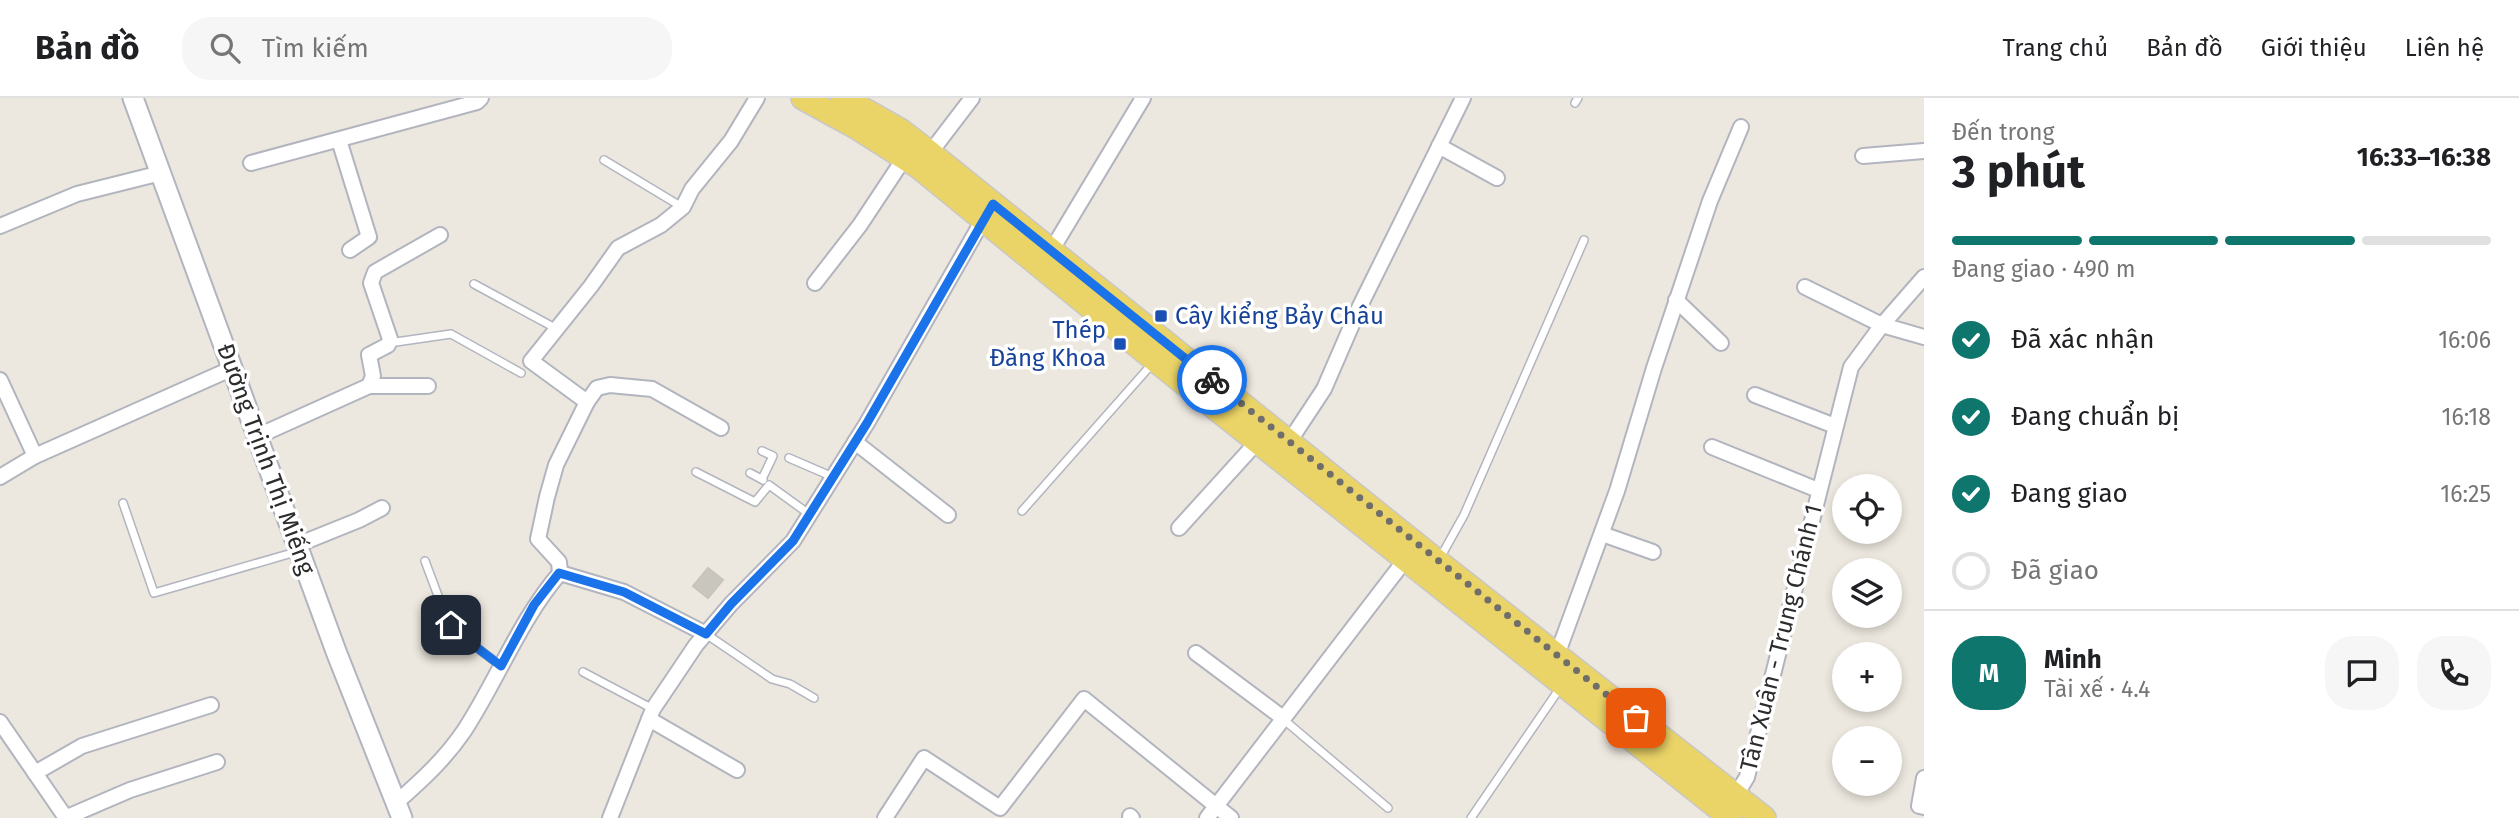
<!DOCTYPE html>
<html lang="vi">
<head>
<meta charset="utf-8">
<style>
	:root { --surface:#fff; --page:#f6f6f6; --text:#202124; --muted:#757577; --line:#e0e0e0; --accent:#0f766e }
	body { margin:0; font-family:"Fira Sans",sans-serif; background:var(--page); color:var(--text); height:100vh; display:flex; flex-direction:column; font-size:26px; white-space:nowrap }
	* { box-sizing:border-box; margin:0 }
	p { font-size:23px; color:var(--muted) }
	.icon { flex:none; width:38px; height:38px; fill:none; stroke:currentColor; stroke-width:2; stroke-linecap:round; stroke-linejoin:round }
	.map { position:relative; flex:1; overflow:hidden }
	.sheet { display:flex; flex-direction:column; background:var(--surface); width:595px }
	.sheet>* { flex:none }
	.fabs { position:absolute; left:1832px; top:376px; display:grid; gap:14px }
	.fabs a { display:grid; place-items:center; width:70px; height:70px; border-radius:50%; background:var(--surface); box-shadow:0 4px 10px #0003; font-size:35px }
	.pin { position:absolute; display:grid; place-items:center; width:60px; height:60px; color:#fff; margin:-30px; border-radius:14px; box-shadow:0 4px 10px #0006 }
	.courier { position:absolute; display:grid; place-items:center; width:70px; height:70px; margin:-35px; border:5px solid #1a73e8; border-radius:50%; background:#fff; color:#222; box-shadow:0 2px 9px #0007 }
	.overview em { font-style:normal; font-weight:700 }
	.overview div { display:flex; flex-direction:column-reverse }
	.overview { display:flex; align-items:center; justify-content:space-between; height:119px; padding:0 28px }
	h1 { font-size:46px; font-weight:700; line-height:52px }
	.bar { display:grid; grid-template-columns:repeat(4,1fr); gap:10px 7px; align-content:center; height:84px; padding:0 28px }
	.bar i { height:9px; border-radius:5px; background:var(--line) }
	.bar .on { background:var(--accent) }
	.bar p { grid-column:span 4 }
	.line { display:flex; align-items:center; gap:18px; padding:0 28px; border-top:2px solid var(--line) }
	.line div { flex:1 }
	.round { display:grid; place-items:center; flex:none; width:74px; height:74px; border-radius:28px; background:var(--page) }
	ol { padding:0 28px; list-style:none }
	li { display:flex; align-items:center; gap:21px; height:77px }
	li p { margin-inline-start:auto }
	li .icon { padding:7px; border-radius:50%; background:var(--accent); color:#fff; stroke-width:4 }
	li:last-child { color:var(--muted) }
	li i { width:38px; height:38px; border:4px solid var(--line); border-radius:50% }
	header { display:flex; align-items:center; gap:42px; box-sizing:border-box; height:98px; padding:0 35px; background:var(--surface); border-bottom:2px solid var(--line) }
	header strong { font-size:33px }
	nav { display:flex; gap:38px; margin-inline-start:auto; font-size:24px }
	.search { width:490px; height:63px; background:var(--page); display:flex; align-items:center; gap:18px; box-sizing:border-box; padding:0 24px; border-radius:28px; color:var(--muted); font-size:26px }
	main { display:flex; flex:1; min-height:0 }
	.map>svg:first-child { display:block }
	.building { fill:#c9c6bd; stroke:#c8c4b9; stroke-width:2 }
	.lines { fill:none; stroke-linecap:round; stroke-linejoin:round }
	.lane-casing { stroke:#b2b5bf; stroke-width:10 }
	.street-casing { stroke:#b2b5bf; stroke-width:18 }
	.secondary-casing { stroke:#b2b5bf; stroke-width:23 }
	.primary-casing { stroke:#c8c8c8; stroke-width:26 }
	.lane { stroke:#fff; stroke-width:7 }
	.street { stroke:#fff; stroke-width:14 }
	.secondary { stroke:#fff; stroke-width:19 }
	.primary { stroke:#ead367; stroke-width:23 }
	.done { stroke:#706e6b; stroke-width:7; stroke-dasharray:0 12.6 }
	.route { stroke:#1a73e8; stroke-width:9 }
	.transit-dot { fill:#1a4fb4; stroke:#fff; stroke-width:2.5 }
	.labels { text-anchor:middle; stroke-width:7; stroke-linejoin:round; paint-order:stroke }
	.transit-label { font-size:24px; fill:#164399; stroke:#fff; text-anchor:start }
	.street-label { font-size:24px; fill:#2c2c2c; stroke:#fff }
</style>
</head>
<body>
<header>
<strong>Bản đồ</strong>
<div class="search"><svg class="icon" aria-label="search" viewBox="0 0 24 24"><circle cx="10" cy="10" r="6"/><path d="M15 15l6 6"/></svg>Tìm kiếm</div>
<nav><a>Trang chủ</a><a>Bản đồ</a><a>Giới thiệu</a><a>Liên hệ</a></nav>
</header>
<main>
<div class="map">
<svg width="1924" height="720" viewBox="0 0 1924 720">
	<rect width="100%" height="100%" fill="#ede8df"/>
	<path class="building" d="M708 470 723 482 708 500 693 488Z"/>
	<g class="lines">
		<defs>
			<g id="lane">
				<path d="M1575 5 1578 0"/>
				<path d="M604 62 682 109"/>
				<path d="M474 186 557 231"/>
				<path d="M389 245 451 236 521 275"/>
				<path d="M762 353 773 358 762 381"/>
				<path d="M789 360 833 379"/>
				<path d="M696 374 755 404 769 387 809 416"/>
				<path d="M750 375 763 382"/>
				<path d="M123 405 154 495 299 453"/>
				<path d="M1022 413 1152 266"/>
				<path d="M1440 460 1464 417 1584 142"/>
				<path d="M425 463 446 519 455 533 501 568"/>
				<path d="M706 536 772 581 790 586 814 600"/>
				<path d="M583 574 653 611"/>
				<path d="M1283 621 1388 710"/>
				<path d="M1471 720 1560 590"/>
			</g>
			<g id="street">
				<path d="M339 42 369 139 350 152"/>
				<path d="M1439 48 1497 80"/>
				<path d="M930 55 972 0"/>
				<path d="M1863 58 1924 53"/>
				<path d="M251 65 477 4 481 0"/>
				<path d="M0 128 77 96 161 75"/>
				<path d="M1048 158 1143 0"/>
				<path d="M815 185 860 127 905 59"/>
				<path d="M1805 189 1882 227 1924 239"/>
				<path d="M1676 202 1721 245"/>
				<path d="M0 282 35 358"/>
				<path d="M369 288H428"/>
				<path d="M1755 297 1835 328"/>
				<path d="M587 304 597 290 610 287 652 291 721 330"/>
				<path d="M258 338 369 288 373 278 369 257 388 247 390 241 371 185 375 174 440 137"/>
				<path d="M855 344 948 417"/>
				<path d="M1289 344 1324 291 1360 208 1463 0"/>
				<path d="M1712 349 1818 392"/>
				<path d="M0 379 35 358 233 270"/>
				<path d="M1179 430 1257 344"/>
				<path d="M1602 436 1653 454"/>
				<path d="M297 447 359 422 382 410"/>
				<path d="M560 475 559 464 538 441 547 399 556 367 587 304 531 263 591 188 618 150 661 127 683 109 692 91 731 43 757 0"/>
				<path d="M560 475 624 494 706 536"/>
				<path d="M1196 555 1283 620"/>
				<path d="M1557 557 1617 393 1654 270 1710 103 1741 29"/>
				<path d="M649 621 737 672"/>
				<path d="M0 624 66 720"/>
				<path d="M35 675 82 648 211 607"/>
				<path d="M1924 680 1919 708 1924 709"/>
				<path d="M1733 702 1747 679 1851 269 1882 227 1924 179"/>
				<path d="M397 704C422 682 445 661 464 633 498 581 519 523 560 475"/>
				<path d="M1130 718 1132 720"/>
				<path d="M65 720 130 692 217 664"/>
				<path d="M610 720 653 611 696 547 731 506 793 443 867 325 983 122"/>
				<path d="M885 720 924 660 1000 710 1084 601 1231 720"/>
				<path d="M1207 720 1405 462"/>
			</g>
			<path id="secondary" d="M133 0 337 556 402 720"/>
			<g id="primary">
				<path d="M803 0 856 29 919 69 1155 262 1731 720"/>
				<path d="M843 0 900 32 930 55 1438 464 1764 720"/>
			</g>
		</defs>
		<use href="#lane" class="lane-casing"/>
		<use href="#street" class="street-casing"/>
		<use href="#secondary" class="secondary-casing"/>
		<use href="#primary" class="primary-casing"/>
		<use href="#lane" class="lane"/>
		<use href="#street" class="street"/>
		<use href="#secondary" class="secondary"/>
		<use href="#primary" class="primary"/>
	</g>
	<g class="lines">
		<path class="done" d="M1212 282 1636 620"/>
		<path class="route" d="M451 527 455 533 501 568 534 507 559 475 624 494 706 536 731 506 793 443 867 325 993 106 1212 282"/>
	</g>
	<g class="transit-dot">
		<rect x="1154" y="211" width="14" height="14" rx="3.5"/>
		<rect x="1113" y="239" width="14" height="14" rx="3.5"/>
	</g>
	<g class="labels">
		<g class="transit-label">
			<text x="1175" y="226">Cây kiểng Bảy Châu</text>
			<text x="1106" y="240" text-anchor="end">Thép<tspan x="1106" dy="28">Đăng Khoa</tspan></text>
		</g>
		<g class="street-label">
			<text transform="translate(266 361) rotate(70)" y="8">Đường Trịnh Thị Miếng</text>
			<text transform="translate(1781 540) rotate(-76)" y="8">Tân Xuân - Trung Chánh 1</text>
		</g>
	</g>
</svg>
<div class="fabs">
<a><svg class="icon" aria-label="locate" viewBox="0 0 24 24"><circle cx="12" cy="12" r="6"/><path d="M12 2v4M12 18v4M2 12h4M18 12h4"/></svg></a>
<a><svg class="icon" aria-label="layers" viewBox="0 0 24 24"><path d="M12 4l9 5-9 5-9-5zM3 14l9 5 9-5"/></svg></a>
<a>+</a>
<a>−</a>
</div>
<div class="pin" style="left:1636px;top:620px;background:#ea580c"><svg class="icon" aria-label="bag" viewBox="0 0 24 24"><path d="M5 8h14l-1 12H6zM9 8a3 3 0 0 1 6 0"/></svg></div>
<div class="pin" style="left:451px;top:527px;background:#1f2937"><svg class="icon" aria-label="home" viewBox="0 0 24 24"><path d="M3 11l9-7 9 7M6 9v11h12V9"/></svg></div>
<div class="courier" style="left:1212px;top:282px"><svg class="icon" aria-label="bike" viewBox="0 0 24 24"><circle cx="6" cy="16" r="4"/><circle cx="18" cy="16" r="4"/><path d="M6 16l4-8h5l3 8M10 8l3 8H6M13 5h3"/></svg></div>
</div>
<section class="sheet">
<div class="overview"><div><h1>3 phút</h1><p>Đến trong</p></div><em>16:33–16:38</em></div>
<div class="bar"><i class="on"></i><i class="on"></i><i class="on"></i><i></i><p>Đang giao · 490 m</p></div>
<ol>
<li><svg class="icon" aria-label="check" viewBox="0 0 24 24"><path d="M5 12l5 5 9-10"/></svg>Đã xác nhận<p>16:06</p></li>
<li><svg class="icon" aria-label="check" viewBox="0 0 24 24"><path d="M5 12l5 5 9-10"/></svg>Đang chuẩn bị<p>16:18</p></li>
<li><svg class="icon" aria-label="check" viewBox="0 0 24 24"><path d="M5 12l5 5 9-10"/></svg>Đang giao<p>16:25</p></li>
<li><i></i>Đã giao</li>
</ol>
<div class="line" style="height:126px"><b class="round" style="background:var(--accent);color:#fff">M</b><div><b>Minh</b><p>Tài xế · 4.4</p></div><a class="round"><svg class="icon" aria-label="chat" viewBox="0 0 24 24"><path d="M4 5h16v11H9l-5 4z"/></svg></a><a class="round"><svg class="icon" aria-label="phone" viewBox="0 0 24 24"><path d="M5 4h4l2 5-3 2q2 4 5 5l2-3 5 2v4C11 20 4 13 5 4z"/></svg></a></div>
</section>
</main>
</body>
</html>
